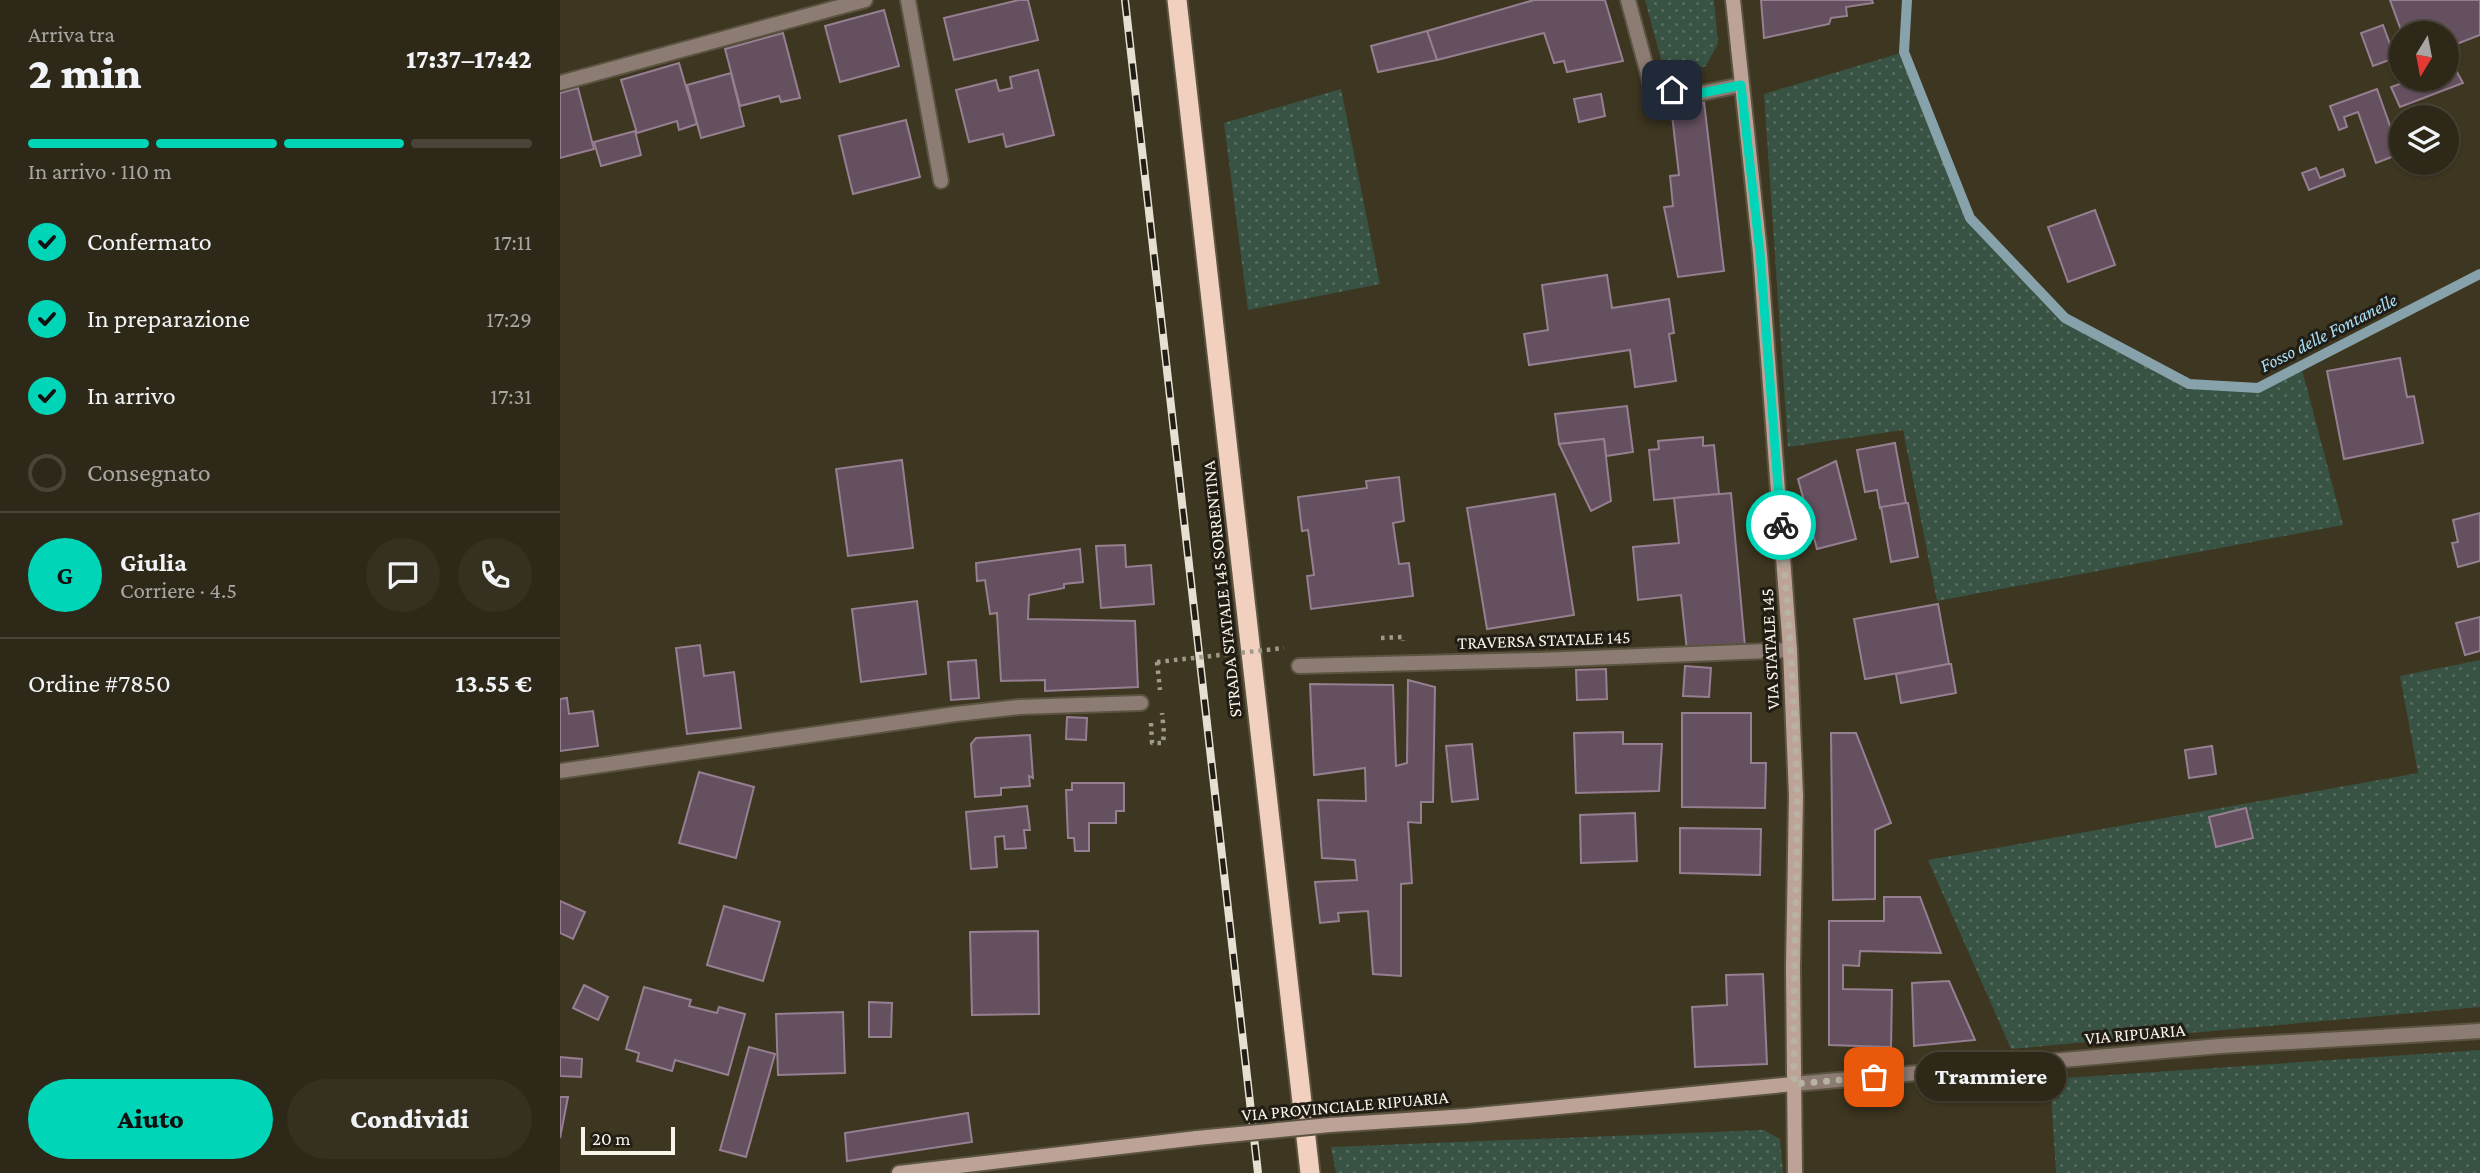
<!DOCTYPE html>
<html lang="it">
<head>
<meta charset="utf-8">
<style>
	:root { --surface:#2e2818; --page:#363021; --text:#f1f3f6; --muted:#a7a6a2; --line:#494437; --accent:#00d5b7 }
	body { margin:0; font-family:"Crimson Pro",serif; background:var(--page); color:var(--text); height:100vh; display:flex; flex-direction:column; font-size:26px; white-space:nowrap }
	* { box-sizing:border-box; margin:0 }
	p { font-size:23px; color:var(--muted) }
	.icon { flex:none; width:38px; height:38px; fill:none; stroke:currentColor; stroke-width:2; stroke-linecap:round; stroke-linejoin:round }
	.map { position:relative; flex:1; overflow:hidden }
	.side { display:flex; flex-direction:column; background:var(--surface); width:560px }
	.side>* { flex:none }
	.needle { width:46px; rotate:190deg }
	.fabs { position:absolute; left:1829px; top:21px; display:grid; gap:14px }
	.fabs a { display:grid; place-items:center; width:70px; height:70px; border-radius:50%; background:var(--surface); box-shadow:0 2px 5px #0004,0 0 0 2px var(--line); font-size:35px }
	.scale { position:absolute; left:21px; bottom:18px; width:94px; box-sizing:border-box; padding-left:7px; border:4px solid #f8f4e7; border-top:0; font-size:19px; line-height:24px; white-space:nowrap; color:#f8f4e7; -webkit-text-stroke:5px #211d14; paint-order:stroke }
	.pin { position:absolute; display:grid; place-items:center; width:60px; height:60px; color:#fff; margin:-30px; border-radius:14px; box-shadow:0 4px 10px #0006 }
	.courier { position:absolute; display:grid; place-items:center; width:70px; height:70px; margin:-35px; border:5px solid #00d5b7; border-radius:50%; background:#fff; color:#222; box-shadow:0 2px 9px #0007 }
	.bubble { position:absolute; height:49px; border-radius:24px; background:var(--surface); box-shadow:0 2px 5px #0004,0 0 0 2px var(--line); font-size:23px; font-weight:800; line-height:49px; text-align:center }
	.summary em { font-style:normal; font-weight:800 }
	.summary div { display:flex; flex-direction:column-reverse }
	.summary { display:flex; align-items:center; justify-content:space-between; height:119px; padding:0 28px }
	h1 { font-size:46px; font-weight:800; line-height:52px }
	.bar { display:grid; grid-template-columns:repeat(4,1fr); gap:10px 7px; align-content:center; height:84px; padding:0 28px }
	.bar i { height:9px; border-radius:5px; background:var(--line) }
	.bar .active { background:var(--accent) }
	.bar p { grid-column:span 4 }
	.line { display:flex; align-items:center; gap:18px; padding:0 28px; border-top:2px solid var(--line) }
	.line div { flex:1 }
	.round { display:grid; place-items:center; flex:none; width:74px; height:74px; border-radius:37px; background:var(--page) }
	ol { padding:0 28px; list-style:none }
	li { display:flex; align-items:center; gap:21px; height:77px }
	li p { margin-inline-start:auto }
	li .icon { padding:7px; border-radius:50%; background:var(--accent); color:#111; stroke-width:4 }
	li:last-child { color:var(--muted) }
	li i { width:38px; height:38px; border:4px solid var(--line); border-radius:50% }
	.action { display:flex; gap:14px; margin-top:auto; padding:14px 28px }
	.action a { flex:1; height:80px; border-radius:42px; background:var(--accent); color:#111; font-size:28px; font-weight:800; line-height:80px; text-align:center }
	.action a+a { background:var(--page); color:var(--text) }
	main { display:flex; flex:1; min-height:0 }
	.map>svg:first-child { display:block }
	.green { fill:url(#green-dots) }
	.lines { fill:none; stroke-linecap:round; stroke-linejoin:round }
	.stream { stroke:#87a2ab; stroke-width:10 }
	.building { fill:#655060; stroke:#967f90; stroke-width:2 }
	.minor-casing { stroke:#5b5440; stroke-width:18 }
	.tertiary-casing { stroke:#5b5440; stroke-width:18 }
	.secondary-casing { stroke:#5b5440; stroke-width:18 }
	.trunk-casing { stroke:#5b5440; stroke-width:23 }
	.path { stroke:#a09a89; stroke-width:4.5; stroke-dasharray:3.5 5; stroke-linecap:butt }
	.minor { stroke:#8d7c74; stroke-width:14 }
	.tertiary { stroke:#8d7c74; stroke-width:14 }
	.secondary { stroke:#bda397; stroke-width:14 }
	.trunk { stroke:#f1d0c0; stroke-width:19 }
	.rail-casing { stroke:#e5e0d2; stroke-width:8 }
	.rail { stroke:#211d14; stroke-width:5; stroke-dasharray:16; stroke-linecap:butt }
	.secondary-bridge-casing { stroke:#5b5440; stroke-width:18; stroke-linecap:butt }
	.path-bridge { stroke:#a09a89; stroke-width:4.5; stroke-dasharray:3.5 5; stroke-linecap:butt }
	.secondary-bridge { stroke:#bda397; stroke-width:14 }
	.done { stroke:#b7b2a1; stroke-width:7; stroke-dasharray:0 12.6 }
	.route { stroke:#00d5b7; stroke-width:9 }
	.labels { text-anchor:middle; stroke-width:6; stroke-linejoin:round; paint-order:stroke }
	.street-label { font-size:18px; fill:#f8f4e7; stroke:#211d14 }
	.water-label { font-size:19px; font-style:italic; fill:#a9e0f9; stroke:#211d14 }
</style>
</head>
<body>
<main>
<section class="side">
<div class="summary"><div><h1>2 min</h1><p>Arriva tra</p></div><em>17:37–17:42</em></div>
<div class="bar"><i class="active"></i><i class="active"></i><i class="active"></i><i></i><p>In arrivo · 110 m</p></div>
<ol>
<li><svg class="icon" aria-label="check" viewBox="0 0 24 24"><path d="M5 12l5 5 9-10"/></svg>Confermato<p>17:11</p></li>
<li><svg class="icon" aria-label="check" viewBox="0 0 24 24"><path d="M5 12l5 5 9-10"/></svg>In preparazione<p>17:29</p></li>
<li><svg class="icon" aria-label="check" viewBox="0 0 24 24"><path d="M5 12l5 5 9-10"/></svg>In arrivo<p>17:31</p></li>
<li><i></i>Consegnato</li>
</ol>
<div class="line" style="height:126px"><b class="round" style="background:var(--accent);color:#111">G</b><div><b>Giulia</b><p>Corriere · 4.5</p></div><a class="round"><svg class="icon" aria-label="chat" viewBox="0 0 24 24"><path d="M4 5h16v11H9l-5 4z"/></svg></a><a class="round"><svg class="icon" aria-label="phone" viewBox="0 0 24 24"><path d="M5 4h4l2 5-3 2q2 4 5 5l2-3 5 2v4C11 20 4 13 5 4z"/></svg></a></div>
<div class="line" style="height:91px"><div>Ordine #7850</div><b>13.55 €</b></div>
<div class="action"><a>Aiuto</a><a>Condividi</a></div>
</section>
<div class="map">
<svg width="1920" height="1173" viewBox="0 0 1920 1173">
	<defs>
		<pattern id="green-dots" width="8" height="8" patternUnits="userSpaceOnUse" patternTransform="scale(1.75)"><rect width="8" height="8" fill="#385243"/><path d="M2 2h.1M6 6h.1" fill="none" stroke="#566c5e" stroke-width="1.8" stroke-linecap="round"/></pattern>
	</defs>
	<rect width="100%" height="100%" fill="#3d3620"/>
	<g class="green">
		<path d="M1085 0H1154L1158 43 1146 66 1121 74 1102 63Z"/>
		<path d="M1344 52 1410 218 1505 318 1629 384 1698 388 1741 366 1783 525 1377 601 1343 430 1228 447 1204 94Z"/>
		<path d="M781 89 820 284 688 310 664 123Z"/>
		<path d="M1920 660V1007L1451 1049 1368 860 1858 773 1840 676Z"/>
		<path d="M1920 1050V1173H1496L1490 1079Z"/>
		<path d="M1204 1130 1220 1139 1223 1173H776L771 1147Z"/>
	</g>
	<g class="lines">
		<path class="stream" d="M1347 0 1344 52 1410 218 1505 318 1629 384 1698 388 1920 274"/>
	</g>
	<g class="building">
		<path d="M459 0H468L478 40 394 60 384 18Z"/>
		<path d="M974 0H1045L1063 61 1007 72 1004 61 994 63 984 33 877 60 867 31Z"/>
		<path d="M1201 0H1312L1313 3 1286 7 1287 16 1271 18 1269 24 1204 38Z"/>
		<path d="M1830 0H1920V35L1886 48V33H1842Z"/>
		<path d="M324 10 339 66 280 82 265 26Z"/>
		<path d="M1823 25 1835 58 1813 66 1801 33Z"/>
		<path d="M867 31 877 60 818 72 811 46Z"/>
		<path d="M223 33 240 98 221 102 219 96 180 106 165 49Z"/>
		<path d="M119 63 137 124 119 130 117 121 77 133 61 80Z"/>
		<path d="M1893 65 1903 83 1840 107 1831 87 1854 79H1886V67Z"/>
		<path d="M478 70 494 135 446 147 443 134 409 142 396 90 436 80 439 91 452 88 450 77Z"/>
		<path d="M171 73 184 126 141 138 127 85Z"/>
		<path d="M18 88 34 149 0 158V93Z"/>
		<path d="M1817 89 1840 154 1816 163 1798 112 1784 117 1787 127 1779 130 1770 106Z"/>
		<path d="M1041 94 1045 116 1019 122 1014 99Z"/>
		<path d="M1144 102 1164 271 1118 277 1104 207 1113 206 1110 176 1119 175 1111 106Z"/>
		<path d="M346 120 360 177 293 194 279 136Z"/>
		<path d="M75 131 81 155 41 166 34 142Z"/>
		<path d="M1756 168 1760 178 1783 169 1785 176 1749 190 1742 173Z"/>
		<path d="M1535 210 1555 265 1508 282 1488 227Z"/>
		<path d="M1047 275 1052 308 1109 299 1114 333 1109 334 1116 381 1075 387 1070 350 969 365 964 334 988 330 982 285Z"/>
		<path d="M1840 358 1847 397 1854 396 1863 443 1784 459 1767 371Z"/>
		<path d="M1067 406 1073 452 1046 456 1044 439 999 444 995 414Z"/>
		<path d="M1143 437V446L1154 445 1159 494 1094 500 1089 450 1099 449 1098 441Z"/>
		<path d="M1044 439 1051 501 1031 511 999 444Z"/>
		<path d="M1335 443 1346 503 1320 508 1317 490 1305 492 1297 450Z"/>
		<path d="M342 460 353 548 288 556 276 469Z"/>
		<path d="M1276 461 1296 539 1257 549 1238 479Z"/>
		<path d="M839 477 844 521 833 523 839 564 849 563 853 596 751 609 747 576 754 575 748 530 742 531 738 497 807 488 806 481Z"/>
		<path d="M1171 493 1185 646 1127 651 1121 595 1078 600 1073 547 1119 543 1114 498Z"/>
		<path d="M995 494 1014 615 927 629 907 508Z"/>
		<path d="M1346 503H1348L1358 557 1331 562 1321 507Z"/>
		<path d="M1920 513V561L1898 567 1892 543 1898 542 1893 520Z"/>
		<path d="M565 545 566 567 591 565 594 604 541 608 536 546Z"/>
		<path d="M520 549 523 582 504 584V588L469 595 468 619 575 621 578 687 485 691V680L441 681 437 613 430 614 425 580 417 581 416 563Z"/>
		<path d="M357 601 366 674 301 682 292 609Z"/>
		<path d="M1378 604 1389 664 1305 679 1294 619Z"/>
		<path d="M1920 617V651L1905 655 1896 623Z"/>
		<path d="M140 645 144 676 174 672 181 728 127 734 116 648Z"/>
		<path d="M416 660 419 698 391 700 388 662Z"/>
		<path d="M1389 664H1391L1396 693 1341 703 1336 674Z"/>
		<path d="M1125 666 1151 668 1149 697 1123 696Z"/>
		<path d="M1046 669 1047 699 1017 700 1016 670Z"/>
		<path d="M848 680 875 687 873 802H861V823L848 822 852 883 841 884V976L813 974 808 911 778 913 779 921 760 923 755 882 797 880 795 860 762 858 758 800 806 801 805 768 754 775 750 684 833 685 836 766 847 763Z"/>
		<path d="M7 698 9 714 33 711 38 746 0 751V699Z"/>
		<path d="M1122 713H1191V763H1206L1205 808 1122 807Z"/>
		<path d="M507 717 527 718 526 740 506 739Z"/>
		<path d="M1063 732V744H1102L1099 791 1016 793 1014 733Z"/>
		<path d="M1271 733H1296L1331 823 1315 830V899L1273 900Z"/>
		<path d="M470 735 473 778 469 776 470 786 441 788V795L415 797 411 744 416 738Z"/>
		<path d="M912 744 918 799 892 802 886 746Z"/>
		<path d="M1652 746 1656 774 1629 778 1625 750Z"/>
		<path d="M139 772 194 787 176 858 119 843Z"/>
		<path d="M512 783H564V811H556V823H529V851H515L514 838H508L506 790H512Z"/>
		<path d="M467 806 470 830H464L466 848 445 849 444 836 435 837 437 867 411 869 406 812Z"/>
		<path d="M1686 808 1693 838 1656 847 1649 817Z"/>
		<path d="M1075 813 1077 861 1021 863 1020 815Z"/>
		<path d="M1120 828 1201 829 1200 875 1120 873Z"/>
		<path d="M1324 897H1360L1381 953 1300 951 1299 966 1283 965V989L1332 990 1331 1047 1269 1045V921H1324Z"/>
		<path d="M0 901 25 912 13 939 0 933Z"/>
		<path d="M164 906 220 922 203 981 147 965Z"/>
		<path d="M478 931 479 1014 412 1015 410 932Z"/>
		<path d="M1203 974 1207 1064 1135 1067 1132 1007 1167 1005 1166 975Z"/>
		<path d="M1389 981 1415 1040 1354 1046 1352 983Z"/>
		<path d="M24 985 48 997 38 1020 13 1008Z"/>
		<path d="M84 987 131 1000 129 1006 157 1013 159 1007 185 1014 168 1075 115 1060 112 1071 77 1061 79 1053 66 1049Z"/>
		<path d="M309 1002 332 1003 331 1037H309Z"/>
		<path d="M283 1012 285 1073 218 1075 216 1014Z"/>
		<path d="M189 1047 215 1054 186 1157 160 1150Z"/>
		<path d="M0 1057 22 1059 21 1077 0 1076Z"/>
		<path d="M0 1097H8L0 1138Z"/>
		<path d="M408 1113 412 1142 287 1161 285 1133Z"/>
	</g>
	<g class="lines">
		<defs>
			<g id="minor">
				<path d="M348 0 381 181"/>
				<path d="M1068 0 1091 85 1132 95 1181 85"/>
				<path d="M0 83 305 0"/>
				<path d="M739 666 978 660 1230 650"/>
				<path d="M0 771 396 714 459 707 581 703"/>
			</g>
			<path id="tertiary" d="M1234 1084 1660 1046 1920 1031"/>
			<g id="secondary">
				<path d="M1173 0 1200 253 1230 650 1236 796 1233 967 1235 1173"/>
				<path d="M770 1125 907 1116 1234 1084"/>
				<path d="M339 1173 637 1138"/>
			</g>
			<path id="trunk" d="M617 0 750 1173"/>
		</defs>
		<use href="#minor" class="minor-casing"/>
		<use href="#tertiary" class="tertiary-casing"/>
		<use href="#secondary" class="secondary-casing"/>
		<use href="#trunk" class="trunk-casing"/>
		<g class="path">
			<path d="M821 638 843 637V641"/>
			<path d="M597 662 600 690"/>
			<path d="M591 723 592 743H603L604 733 602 713"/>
		</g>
		<use href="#minor" class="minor"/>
		<use href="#tertiary" class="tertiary"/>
		<use href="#secondary" class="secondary"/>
		<use href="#trunk" class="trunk"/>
		<defs>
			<path id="rail" d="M565 0 698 1173"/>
		</defs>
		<use href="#rail" class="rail-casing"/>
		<use href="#rail" class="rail"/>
		<defs>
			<path id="secondary-bridge" d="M637 1138 770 1125"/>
		</defs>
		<use href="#secondary-bridge" class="secondary-bridge-casing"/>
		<path class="path-bridge" d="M597 662 724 648"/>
		<use href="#secondary-bridge" class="secondary-bridge"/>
	</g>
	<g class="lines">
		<path class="done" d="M1221 525C1228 615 1236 706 1237 796 1237 892 1233 988 1234 1084L1314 1077"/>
		<path class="route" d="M1112 90 1132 95 1181 85 1200 253 1221 525"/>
	</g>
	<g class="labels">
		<g class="street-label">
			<text transform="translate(662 589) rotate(-96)" y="6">STRADA STATALE 145 SORRENTINA</text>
			<text transform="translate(984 640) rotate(-2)" y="6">TRAVERSA STATALE 145</text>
			<text transform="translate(1210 649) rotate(-93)" y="6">VIA STATALE 145</text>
			<text transform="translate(1575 1034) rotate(-5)" y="6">VIA RIPUARIA</text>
			<text transform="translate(785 1106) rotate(-5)" y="6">VIA PROVINCIALE RIPUARIA</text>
		</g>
		<g class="water-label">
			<text transform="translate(1768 332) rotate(-27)" y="7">Fosso delle Fontanelle</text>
		</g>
	</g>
</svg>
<div class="fabs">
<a><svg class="needle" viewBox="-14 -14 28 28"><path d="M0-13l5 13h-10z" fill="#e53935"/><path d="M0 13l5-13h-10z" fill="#a7a6a2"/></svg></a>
<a><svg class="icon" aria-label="layers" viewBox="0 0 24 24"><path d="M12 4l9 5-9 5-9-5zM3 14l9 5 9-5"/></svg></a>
</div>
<div class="scale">20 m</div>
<div class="pin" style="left:1314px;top:1077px;background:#ea580c"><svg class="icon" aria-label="bag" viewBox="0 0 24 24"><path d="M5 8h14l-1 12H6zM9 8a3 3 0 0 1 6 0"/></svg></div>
<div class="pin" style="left:1112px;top:90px;background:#1f2937"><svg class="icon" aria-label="home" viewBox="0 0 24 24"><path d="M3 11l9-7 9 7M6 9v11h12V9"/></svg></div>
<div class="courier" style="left:1221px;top:525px"><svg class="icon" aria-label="bike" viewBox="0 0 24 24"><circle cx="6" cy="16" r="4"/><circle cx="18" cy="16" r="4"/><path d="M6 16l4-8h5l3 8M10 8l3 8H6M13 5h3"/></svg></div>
<div class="bubble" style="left:1356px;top:1052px;width:150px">Trammiere</div>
</div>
</main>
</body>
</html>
